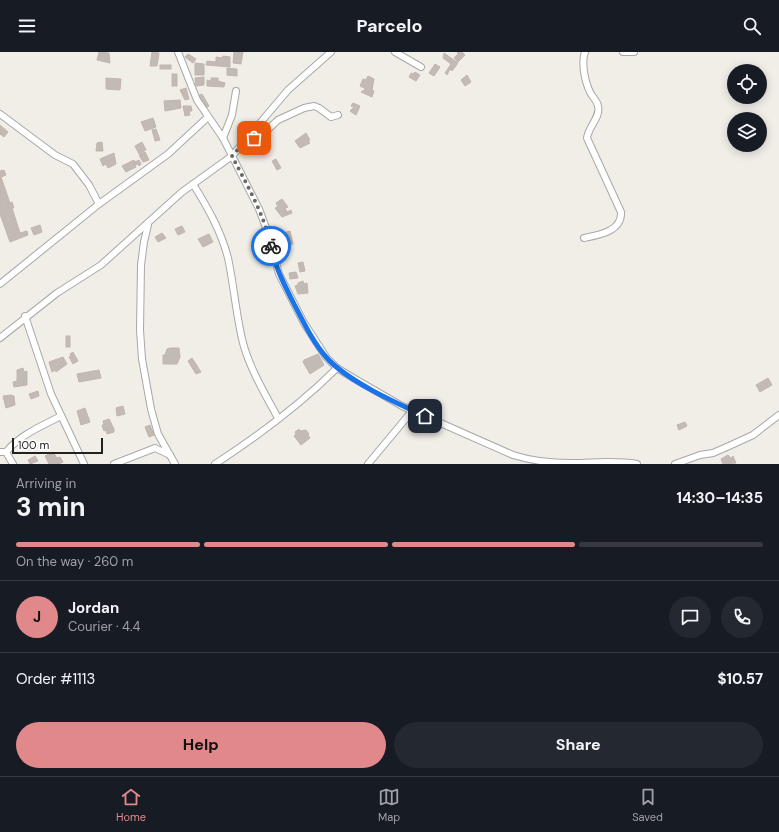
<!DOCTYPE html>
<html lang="en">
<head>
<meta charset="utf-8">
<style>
	:root { --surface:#171b24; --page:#242831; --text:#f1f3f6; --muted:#9ea1a6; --line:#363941; --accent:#e1888a }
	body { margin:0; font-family:"DM Sans",sans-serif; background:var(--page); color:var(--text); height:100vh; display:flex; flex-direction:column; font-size:15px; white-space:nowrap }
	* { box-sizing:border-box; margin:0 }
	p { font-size:13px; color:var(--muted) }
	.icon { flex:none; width:22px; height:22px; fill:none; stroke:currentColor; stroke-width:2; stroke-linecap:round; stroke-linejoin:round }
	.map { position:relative; height:412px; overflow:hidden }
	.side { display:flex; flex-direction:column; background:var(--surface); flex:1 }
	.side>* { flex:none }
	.fabs { position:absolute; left:727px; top:12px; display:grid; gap:8px }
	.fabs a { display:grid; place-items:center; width:40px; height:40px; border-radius:50%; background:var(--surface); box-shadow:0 2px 10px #0003; font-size:20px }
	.scale { position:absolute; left:12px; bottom:10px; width:91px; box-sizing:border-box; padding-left:4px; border:2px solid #212121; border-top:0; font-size:11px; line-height:14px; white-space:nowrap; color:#212121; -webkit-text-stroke:3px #fff; paint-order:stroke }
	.pin { position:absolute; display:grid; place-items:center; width:34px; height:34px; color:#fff; margin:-17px; border-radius:8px; box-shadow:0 2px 6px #0006 }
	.courier { position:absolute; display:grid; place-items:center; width:40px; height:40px; margin:-20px; border:3px solid #1a73e8; border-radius:50%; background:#fff; color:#222; box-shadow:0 1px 5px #0007 }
	.summary em { font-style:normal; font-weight:700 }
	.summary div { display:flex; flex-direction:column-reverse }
	.summary { display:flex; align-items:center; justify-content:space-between; height:68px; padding:0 16px }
	h1 { font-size:26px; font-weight:700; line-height:30px }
	.bar { display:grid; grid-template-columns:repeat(4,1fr); gap:6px 4px; align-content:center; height:48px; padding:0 16px }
	.bar i { height:5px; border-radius:3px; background:var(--line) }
	.bar .selected { background:var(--accent) }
	.bar p { grid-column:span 4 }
	.line { display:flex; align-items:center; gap:10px; padding:0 16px; border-top:1px solid var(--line) }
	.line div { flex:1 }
	.round { display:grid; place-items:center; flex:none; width:42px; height:42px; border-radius:21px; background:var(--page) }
	.primary-button { display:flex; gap:8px; margin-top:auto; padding:8px 16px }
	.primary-button a { flex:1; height:46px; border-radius:24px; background:var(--accent); color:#111; font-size:16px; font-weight:700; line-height:46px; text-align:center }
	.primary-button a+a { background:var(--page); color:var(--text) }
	header { display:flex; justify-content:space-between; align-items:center; height:52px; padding:0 16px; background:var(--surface); font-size:18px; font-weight:700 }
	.menu { display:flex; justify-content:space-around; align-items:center; height:56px; border-top:1px solid var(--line); background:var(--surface); font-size:11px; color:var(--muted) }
	.menu a { display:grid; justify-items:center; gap:2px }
	.menu .selected { color:var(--accent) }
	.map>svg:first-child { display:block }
	.building { fill:#c2bab4; stroke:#c3b5aa }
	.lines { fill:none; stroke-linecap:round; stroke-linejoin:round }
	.street-casing { stroke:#a8a8a8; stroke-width:8 }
	.street { stroke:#fff; stroke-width:6 }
	.done { stroke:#6a6967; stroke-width:4; stroke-dasharray:0 7.2 }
	.route { stroke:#1a73e8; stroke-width:5 }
</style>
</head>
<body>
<header><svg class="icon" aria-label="menu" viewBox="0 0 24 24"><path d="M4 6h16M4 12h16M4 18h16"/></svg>Parcelo<svg class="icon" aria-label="search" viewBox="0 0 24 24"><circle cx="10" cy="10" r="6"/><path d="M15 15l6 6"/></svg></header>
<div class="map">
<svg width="779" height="412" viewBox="0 0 779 412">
	<rect width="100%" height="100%" fill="#f1eee8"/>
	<g class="building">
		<path d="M99 0 109 1 110 11 97 8Z"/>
		<path d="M152 0 159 1 157 14H150Z"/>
		<path d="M234 0H243L241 12 233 11Z"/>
		<path d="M457 0H462L465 3 458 10 454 6 458 2Z"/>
		<path d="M444 1 458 11 452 19 450 17 447 23 445 21 451 12 443 6Z"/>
		<path d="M188 2 196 7 193 11 185 5Z"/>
		<path d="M223 4 230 5V15L206 13 207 9 216 10V5L222 6Z"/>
		<path d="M195 11 204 12V23H195Z"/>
		<path d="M435 12 440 15 434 24 429 21Z"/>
		<rect x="160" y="13" width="11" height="4"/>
		<path d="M227 16 237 17V24L227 23Z"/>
		<path d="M415 20 420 23 416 29 409 25 411 21 413 22Z"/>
		<rect x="172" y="22" width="5" height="12"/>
		<path d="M467 23 471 30 465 34 461 28Z"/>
		<path d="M368 24 374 27 372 38 374 39 372 45 361 40 366 37 360 34 363 27 366 28Z"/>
		<path d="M204 25V33L196 34 195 26Z"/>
		<path d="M106 26 121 27 120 38 106 37Z"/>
		<path d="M211 26H218V29L225 31 224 35 207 34V28L211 29Z"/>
		<path d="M186 36 189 47 185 48 180 38Z"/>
		<path d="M202 42 209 54 204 57 198 44Z"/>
		<path d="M180 48 181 56 165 59 164 49Z"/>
		<path d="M353 51 360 54 356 63 350 59 354 55 351 54Z"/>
		<path d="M183 54H191L192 59H189L190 63 185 64Z"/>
		<path d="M153 66 156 75 145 79 141 70Z"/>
		<path d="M0 73 8 80 4 85 0 82Z"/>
		<path d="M156 77 160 88 155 89 152 78Z"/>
		<path d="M306 81 310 88 308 89 310 91 300 96 295 89Z"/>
		<path d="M102 90 103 99H96L97 91Z"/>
		<path d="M142 90 146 98 139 102 135 94Z"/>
		<path d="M145 100 149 108 143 110 139 103Z"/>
		<path d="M114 101 116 112 108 116 106 112 103 114 100 107Z"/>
		<path d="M276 107 281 116 277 118 272 109Z"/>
		<path d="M134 108 135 110 139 108 141 112 139 114 138 112 135 113 136 115 126 120 122 114Z"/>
		<path d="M4 118 6 123 1 125 10 151 12 150 14 156H12L20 181 27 179 28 183 10 190 0 162V119Z"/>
		<path d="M282 147 288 155 285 156 287 160 291 158 292 161 282 165 275 156 278 155 276 151Z"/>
		<path d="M40 173 42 180 34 183 31 176Z"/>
		<path d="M182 174 185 180 178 183 175 177Z"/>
		<path d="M290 179 293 192 285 194 283 181Z"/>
		<path d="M162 181 166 186 158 190 155 185Z"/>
		<path d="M209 182 213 190 203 195 198 187Z"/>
		<path d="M303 210 305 219 300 220 298 211Z"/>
		<path d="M296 220 298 226 290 227 289 221Z"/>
		<path d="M303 229 304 232 307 231 308 241 298 242 295 234 298 233V231Z"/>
		<rect x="66" y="284" width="4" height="11"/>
		<path d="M170 296H179L180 305 177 312H163V303H165L167 297Z"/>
		<path d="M73 300 78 309 73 312 69 305 71 304 70 302Z"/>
		<path d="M318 302 324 313 310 322 303 310 304 308Z"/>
		<path d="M63 305 67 312 56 320 55 318 52 320 49 310Z"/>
		<path d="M192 306 201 320 196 322 188 309Z"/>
		<path d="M23 316 24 320 27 319V333L14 335 13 330 17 329V318Z"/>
		<path d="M99 318 101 326 79 330 77 322Z"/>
		<path d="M768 326 772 333 760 340 756 333Z"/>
		<path d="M38 339 39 344 31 347 29 342Z"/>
		<path d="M11 343 14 344 15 353 6 356 3 344Z"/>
		<path d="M123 354 125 362 117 364 116 356Z"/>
		<path d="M85 356 90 370 81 373 77 359Z"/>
		<path d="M109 367 114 377V380L107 382 106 378 104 379 102 373H104L103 369Z"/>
		<path d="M685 370 687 374 679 378 677 373Z"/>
		<path d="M150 373 154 383 149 385 145 375Z"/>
		<path d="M299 377 300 379 306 378 309 382 308 383 310 386 301 393 294 384 296 382 295 380Z"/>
		<path d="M53 400 57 406 60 405 63 410 59 412H49L45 404Z"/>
		<path d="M728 403 731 406 733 404 736 411 723 412 721 407Z"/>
		<path d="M35 404 38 409 30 412 28 408Z"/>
	</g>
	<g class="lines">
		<defs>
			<g id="street">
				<path d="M178 0 197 48 223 86 259 157 268 181 279 222 304 271 326 305 337 316 355 327 402 354 513 403C532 409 552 411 571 411 593 411 615 408 637 412"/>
				<path d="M395 0 421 15"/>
				<path d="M623 0H634"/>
				<path d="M0 62 55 103 73 112 89 133 99 152"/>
				<path d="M223 86 232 63 236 39"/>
				<path d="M247 89 264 81 278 68 304 56 314 54 319 56 331 65 338 63"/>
				<path d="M193 132C208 156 221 179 228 206 234 234 236 263 243 291 250 317 265 342 278 366"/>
				<path d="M148 173 144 190 141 213 140 278 142 307 151 357 158 382 175 412"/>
				<path d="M584 186C600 183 622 179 621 160L587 86C588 75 601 65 598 54 597 48 592 45 590 40 585 30 581 11 585 0"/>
				<path d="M0 232 99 152 168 102 208 65"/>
				<path d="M25 264 51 342 84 412"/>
				<path d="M0 286 57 241 101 213 182 140 232 104 288 38 331 0"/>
				<path d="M0 400H6L13 412"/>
				<path d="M6 400C21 382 42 374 61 364"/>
				<path d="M114 412 155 396 170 403"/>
				<path d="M215 412C258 384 301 352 337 316"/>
				<path d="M368 412 413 358"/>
				<path d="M675 412 700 403 713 401 729 394 753 383 779 363"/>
			</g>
		</defs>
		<use href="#street" class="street-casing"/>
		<use href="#street" class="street"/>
	</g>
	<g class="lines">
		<path class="done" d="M254 86 245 90 232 104C247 133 264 162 271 194"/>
		<path class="route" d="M271 194C275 215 284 232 293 250 303 269 312 289 326 305 347 329 396 351 425 364"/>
	</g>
</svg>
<div class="fabs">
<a><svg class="icon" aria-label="locate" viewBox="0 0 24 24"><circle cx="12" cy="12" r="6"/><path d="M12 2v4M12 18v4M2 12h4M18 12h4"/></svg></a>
<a><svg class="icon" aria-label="layers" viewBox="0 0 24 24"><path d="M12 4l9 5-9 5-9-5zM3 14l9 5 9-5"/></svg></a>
</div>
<div class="scale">100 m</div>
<div class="pin" style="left:254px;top:86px;background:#ea580c"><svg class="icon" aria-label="bag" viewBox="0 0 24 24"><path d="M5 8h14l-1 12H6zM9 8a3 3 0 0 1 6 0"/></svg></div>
<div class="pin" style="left:425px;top:364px;background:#1f2937"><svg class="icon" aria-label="home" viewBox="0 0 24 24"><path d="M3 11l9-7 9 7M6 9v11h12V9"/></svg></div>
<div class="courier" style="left:271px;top:194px"><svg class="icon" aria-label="bike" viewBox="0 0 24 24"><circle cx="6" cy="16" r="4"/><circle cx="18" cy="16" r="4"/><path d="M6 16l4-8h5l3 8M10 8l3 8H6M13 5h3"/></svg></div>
</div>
<section class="side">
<div class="summary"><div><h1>3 min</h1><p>Arriving in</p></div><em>14:30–14:35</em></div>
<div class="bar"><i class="selected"></i><i class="selected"></i><i class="selected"></i><i></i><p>On the way · 260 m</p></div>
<div class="line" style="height:72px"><b class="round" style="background:var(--accent);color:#111">J</b><div><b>Jordan</b><p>Courier · 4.4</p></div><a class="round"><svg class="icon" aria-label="chat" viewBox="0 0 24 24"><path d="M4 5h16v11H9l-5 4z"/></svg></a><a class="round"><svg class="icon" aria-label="phone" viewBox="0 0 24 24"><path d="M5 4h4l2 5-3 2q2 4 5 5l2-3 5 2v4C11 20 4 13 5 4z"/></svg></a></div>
<div class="line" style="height:52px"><div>Order #1113</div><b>$10.57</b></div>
<div class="primary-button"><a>Help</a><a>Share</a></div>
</section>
<nav class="menu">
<a class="selected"><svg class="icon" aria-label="home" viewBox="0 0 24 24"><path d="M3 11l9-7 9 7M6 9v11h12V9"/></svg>Home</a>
<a><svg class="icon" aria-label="map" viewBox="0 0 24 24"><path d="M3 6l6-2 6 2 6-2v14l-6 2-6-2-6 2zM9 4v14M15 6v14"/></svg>Map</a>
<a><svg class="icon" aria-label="saved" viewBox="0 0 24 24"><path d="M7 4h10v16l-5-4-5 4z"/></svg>Saved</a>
</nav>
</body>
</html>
